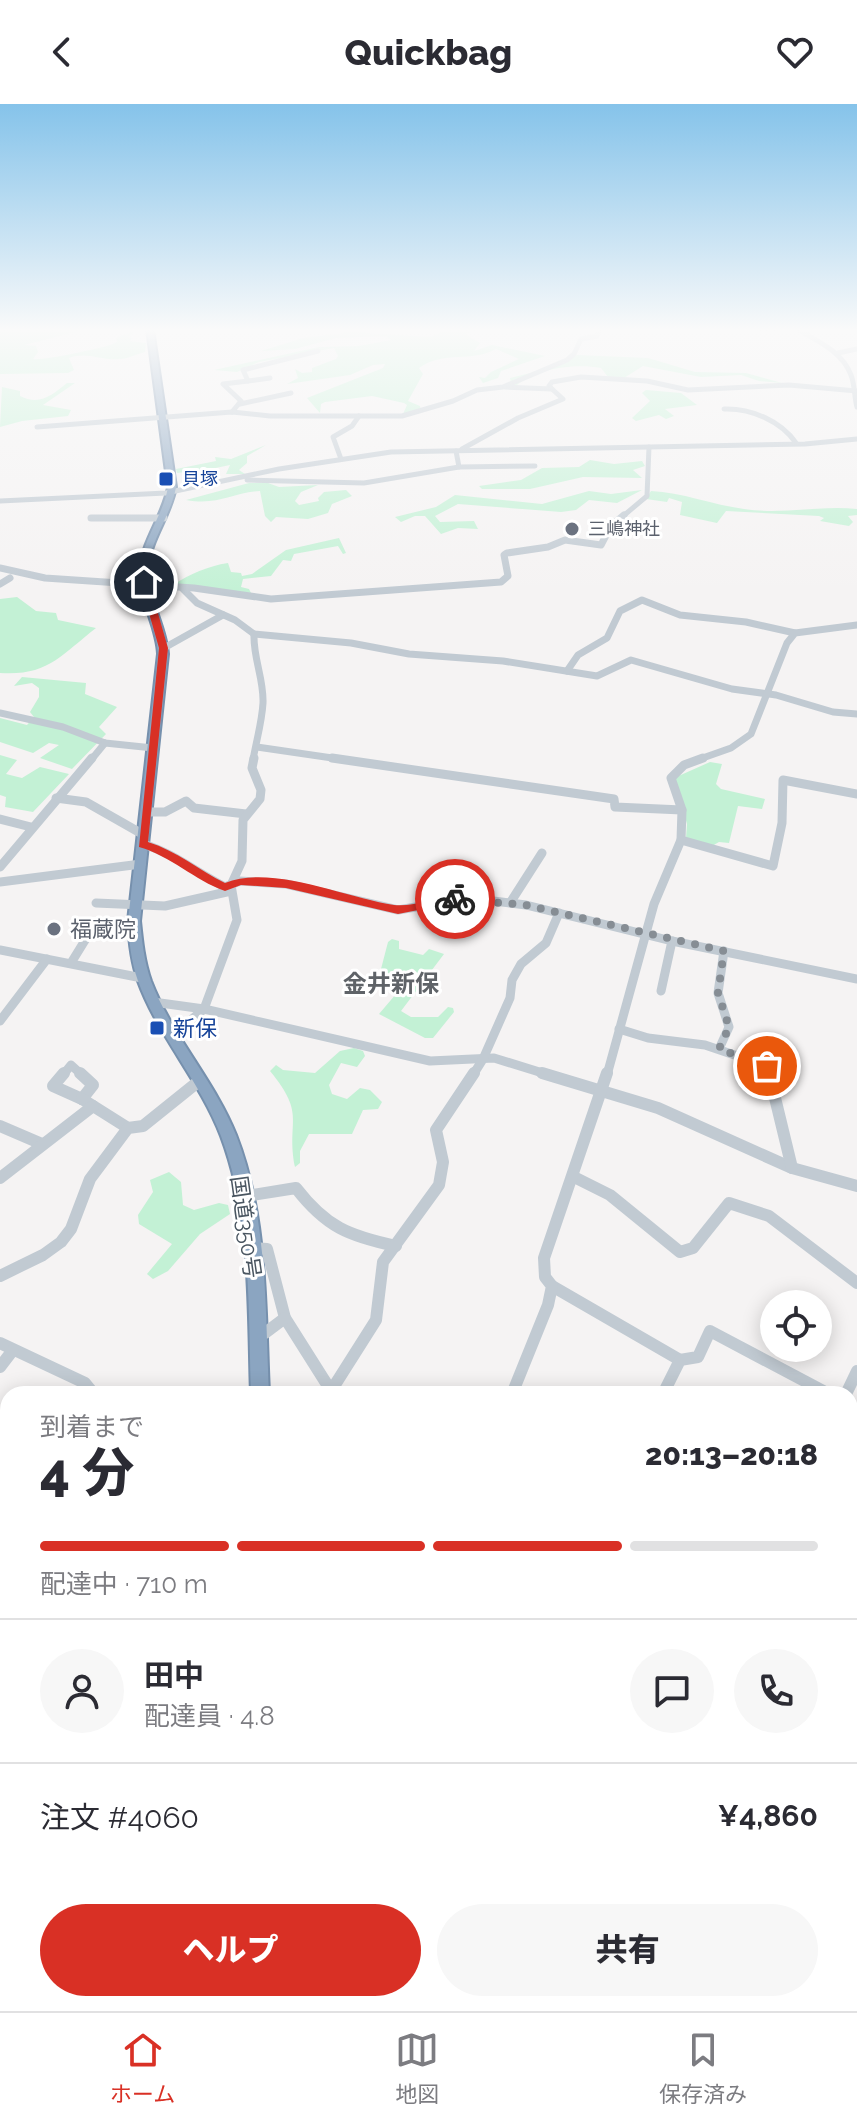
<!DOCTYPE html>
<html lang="ja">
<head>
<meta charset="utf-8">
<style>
	:root { --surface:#fff; --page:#f7f7f7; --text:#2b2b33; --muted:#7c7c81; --line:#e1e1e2; --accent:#d93025 }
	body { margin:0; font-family:Raleway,"Noto Sans JP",sans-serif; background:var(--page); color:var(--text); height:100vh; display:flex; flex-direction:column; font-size:30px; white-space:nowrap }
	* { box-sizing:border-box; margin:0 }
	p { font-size:26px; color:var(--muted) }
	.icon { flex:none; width:44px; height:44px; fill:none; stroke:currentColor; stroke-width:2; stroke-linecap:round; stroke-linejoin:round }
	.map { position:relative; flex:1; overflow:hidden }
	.panel { position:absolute; left:0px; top:1282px; width:858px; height:626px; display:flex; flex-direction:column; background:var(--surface); border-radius:24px 24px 0 0; box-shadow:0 4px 20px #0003 }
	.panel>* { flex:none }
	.fabs { position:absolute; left:760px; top:1186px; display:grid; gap:16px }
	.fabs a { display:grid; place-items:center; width:72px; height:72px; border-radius:50%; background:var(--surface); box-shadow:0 4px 20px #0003; font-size:40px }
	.pin { position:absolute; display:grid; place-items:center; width:68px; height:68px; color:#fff; margin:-34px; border:4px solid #fff; border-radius:50%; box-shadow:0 2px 8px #0007 }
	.courier { position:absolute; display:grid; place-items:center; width:80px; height:80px; margin:-40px; border:6px solid #d93025; border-radius:50%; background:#fff; color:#222; box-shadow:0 2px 10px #0007 }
	.head em { font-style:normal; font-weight:800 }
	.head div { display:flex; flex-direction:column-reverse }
	.head { display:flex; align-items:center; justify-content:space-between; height:136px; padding:0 40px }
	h1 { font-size:52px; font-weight:800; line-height:60px }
	.bar { display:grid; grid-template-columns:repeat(4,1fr); gap:12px 8px; align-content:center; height:96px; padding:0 40px }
	.bar i { height:10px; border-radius:6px; background:var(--line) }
	.bar .current { background:var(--accent) }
	.bar p { grid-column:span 4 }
	.line { display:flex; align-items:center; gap:20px; padding:0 40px; border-top:2px solid var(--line) }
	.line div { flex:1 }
	.round { display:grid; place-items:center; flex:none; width:84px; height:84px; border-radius:42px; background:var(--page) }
	.action { display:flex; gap:16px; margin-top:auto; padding:16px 40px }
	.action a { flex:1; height:92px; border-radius:48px; background:var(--accent); color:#fff; font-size:32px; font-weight:800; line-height:92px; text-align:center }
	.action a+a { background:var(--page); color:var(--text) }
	header { display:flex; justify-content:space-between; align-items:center; height:104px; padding:0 40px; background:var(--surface); font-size:36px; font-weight:800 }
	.dock { display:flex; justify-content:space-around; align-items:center; height:112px; border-top:2px solid var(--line); background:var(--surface); font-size:22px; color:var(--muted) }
	.dock a { display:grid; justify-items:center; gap:4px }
	.dock .current { color:var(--accent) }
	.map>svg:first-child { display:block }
	.education { fill:#e6e4e5 }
	.green { fill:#c3f1d5 }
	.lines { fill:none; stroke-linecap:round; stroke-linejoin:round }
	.river { fill:#90daee; fill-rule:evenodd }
	.highway-casing { stroke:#7690ad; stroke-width:4 }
	.minor-far4 { stroke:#c1cad2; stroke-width:5 }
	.minor-far3 { stroke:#c1cad2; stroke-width:7 }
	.minor-far2 { stroke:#c1cad2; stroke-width:9 }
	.minor-far1 { stroke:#c1cad2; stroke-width:12 }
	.minor { stroke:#c1cad2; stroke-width:15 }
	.highway { fill:#8ba5c1; fill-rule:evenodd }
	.route { fill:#d93025 }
	.done { stroke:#868d94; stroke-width:8; stroke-dasharray:0 14.4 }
	.transit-dot { fill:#1a4fb4; stroke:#fff; stroke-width:3 }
	.worship-dot { fill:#6b7280; stroke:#fff; stroke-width:3 }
	.labels { text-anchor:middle; stroke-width:6; stroke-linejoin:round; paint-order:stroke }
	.far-transit-label { font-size:18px; fill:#164399; stroke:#fff; text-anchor:start }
	.far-worship-label { font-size:18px; fill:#5b616d; stroke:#fff; text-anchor:start }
	.worship-label { font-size:22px; fill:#5b616d; stroke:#fff; text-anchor:start }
	.transit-label { font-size:22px; fill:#164399; stroke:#fff; text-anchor:start }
	.street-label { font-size:22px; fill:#4a5661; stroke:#fff }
	.neighbourhood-label { font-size:24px; font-weight:bold; fill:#5f6368; stroke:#fff }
</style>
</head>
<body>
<header><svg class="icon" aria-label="back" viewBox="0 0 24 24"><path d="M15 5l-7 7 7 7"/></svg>Quickbag<svg class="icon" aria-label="heart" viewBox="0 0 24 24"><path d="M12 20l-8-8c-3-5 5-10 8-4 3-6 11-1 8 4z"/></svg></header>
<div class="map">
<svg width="857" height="1907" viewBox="0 0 857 1907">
	<rect width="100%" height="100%" fill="#f5f3f3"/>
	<g class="education">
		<path d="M850 1737 857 1740V1907H517L514 1900H850Z"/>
		<path d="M0 1788 8 1794V1900H65L61 1907H0Z"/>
	</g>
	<g class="green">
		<path d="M87 225 24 241 36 242 38 248 33 255C42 257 97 245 110 241L117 238 116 234 138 225 128 233 132 234 130 237 146 239 145 248C136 250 128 255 120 255 102 257 87 247 69 254L74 266 68 269 0 270V226Z"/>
		<path d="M446 225H482L465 230 480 239 474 247 492 241 545 252 501 267 498 274 483 279 479 273 485 274 491 268 519 255 496 245C471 259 444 246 419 264L423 270 408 297 420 302 421 306 403 310 407 301 404 299 372 292 325 298 321 300 320 309 307 294 383 264 385 260 373 261 350 271 287 280 298 274 295 265 302 269 312 268V264L336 255 338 252 334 244 259 258 237 268 214 266 319 243 359 242 391 236 386 232 336 234 295 245 261 247 303 234 351 228 431 233Z"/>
		<path d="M577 251 648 254 695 268 746 269 782 279 759 277 741 271 701 273 643 262 624 274 608 273 601 264C576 259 535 264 516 282L511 279 510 274 547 265Z"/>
		<path d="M67 279H75L43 301 71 306 68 312 22 317 0 323 2 283 20 287V292C40 302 52 291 67 279Z"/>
		<path d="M646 286 681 289 697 301 665 305 674 312 666 315 659 311 636 317 632 314 650 297 642 289Z"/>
		<path d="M266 341 247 352V359L239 366 245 370H226L230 361 206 366 210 373 206 374 196 367 177 369 176 365 216 357 215 353 231 355Z"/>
		<path d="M590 356 614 360 642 357 645 362 633 366 642 374 583 373 530 385H482L479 382 521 376 542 364 579 363Z"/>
		<path d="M249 379H268L279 383 318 381 301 388 295 397 299 401 319 397 318 394 324 388 346 386 352 392 332 400 328 409 308 415 276 413 271 418 265 412 260 387C231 389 218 402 186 396Z"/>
		<path d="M642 386 617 399 589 396 576 406 561 408 458 400 435 412 440 418 474 417 478 425 458 424 441 430 425 412H415L401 418 395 413 436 403 455 391 542 400 589 387 611 390Z"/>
		<path d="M651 387C681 388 713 401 744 405 782 411 820 401 857 405V411L848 412 853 418 849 422 820 417 824 414 819 412 726 407 717 419 680 411 682 398 669 394 667 398 646 395Z"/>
		<path d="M339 434 346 449 343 450 338 442 294 450 291 457 283 456 271 472 243 475 241 483 249 485 251 489 173 481C190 470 208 462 228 459L231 468 241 469 242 472 252 470 286 446Z"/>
		<path d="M17 493 36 507 56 509 58 516 96 524C60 552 48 572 0 569V495Z"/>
		<path d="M22 573 86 579 85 590 117 603 99 623 106 630 72 665 40 654 59 641 49 639 33 649 0 638V614L27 621 34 613 30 608 39 593V584L32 579 14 582Z"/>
		<path d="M0 651 17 656 6 670 22 674 40 663 69 670 33 708 5 703 6 693 0 691Z"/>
		<path d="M710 658 722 660 716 680 721 685 765 695 762 705 738 702 729 739 719 738 712 742 686 734 687 720 674 674Z"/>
		<path d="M392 835 399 837V845L423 851 429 845 444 850 401 907 411 913H438L448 903 453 904 454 908 433 934H425L379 910 402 883 404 874 389 871 381 865 388 838Z"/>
		<path d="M354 944 363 947 365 952 357 963 341 959 329 981 332 990 347 995 360 984 370 986 382 998 378 1005 363 1006 352 1030H309L300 1047V1059L295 1063C286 1015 307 1012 270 967L276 961 283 966 315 969 340 947Z"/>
		<path d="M169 1068 181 1078 183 1101 194 1106 219 1099 228 1101 230 1110 200 1130 168 1167 153 1175 147 1170 172 1140 139 1120 138 1111 153 1088 150 1076Z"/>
		<path d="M850 1758 857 1763V1907H727L729 1900H850Z"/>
	</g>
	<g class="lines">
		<g class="river">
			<path d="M0 1541 8 1544V1605L0 1602Z"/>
			<path d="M177 1900H209L212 1907H180Z"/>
		</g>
		<defs>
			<g id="highway">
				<path d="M147 225H153L176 383C171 412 150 436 148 465 147 495 166 521 168 550L140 817C142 837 144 857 151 877 172 932 214 976 236 1031 268 1113 265 1204 269 1290H251C248 1204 252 1114 221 1032 200 977 158 932 138 877 131 857 129 837 128 817L158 550C157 521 137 494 140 465 142 436 163 412 168 383Z"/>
				<path d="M280 1900H304L303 1907H279Z"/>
			</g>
		</defs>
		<use href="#highway" class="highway-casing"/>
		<g class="minor-far4">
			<path d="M755 225H778"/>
			<path d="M797 225C817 237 842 247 851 271 855 281 854 292 857 303"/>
			<path d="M838 249 857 245"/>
			<path d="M248 277 270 274"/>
			<path d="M552 285 549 282 552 278 581 273 647 277 688 286 789 281 857 287"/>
			<path d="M240 300 291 289"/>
			<path d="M724 305C751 304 781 317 796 339"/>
			<path d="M232 308 241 297 223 280 248 277 243 266 318 247"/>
			<path d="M37 323 232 308 270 312H402L453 297 477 286 503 283 567 256 574 250 581 235 597 232 600 225"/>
			<path d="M462 345 518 314 563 295 552 285 505 283"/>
			<path d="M456 347 459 363 535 362"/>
			<path d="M341 355 333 333 352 322 359 312"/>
			<path d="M247 376 364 379 459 363"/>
			<path d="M0 397 166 389 279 365 391 348 805 340 857 335"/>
			<path d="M622 413 647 392 649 343"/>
		</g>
		<g class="minor-far3">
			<path d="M91 414H164"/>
			<path d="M0 464 45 474 194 484 271 495 501 478 508 472 504 451 507 449 548 443 565 436 601 441 611 422 624 411"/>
			<path d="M0 480 10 474"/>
			<path d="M183 485 197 499 235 516 254 530 351 539 409 550 503 557 597 572 631 556 732 585 776 591 833 608 857 610"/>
			<path d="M164 544 223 511"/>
			<path d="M567 567 578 551 607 534 620 507 642 496 680 511 746 518 795 529"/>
			<path d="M0 609 63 623 105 639 153 644"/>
			<path d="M257 643 346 656"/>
			<path d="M91 656 105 639"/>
			<path d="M253 656C256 638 262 618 263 599 264 575 253 554 254 530"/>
			<path d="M697 656 731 644 751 630 787 539 795 529 857 521"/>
		</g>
		<g class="minor-far2">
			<path d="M332 654 614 695 615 703 682 706"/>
			<path d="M56 694 86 698 144 731"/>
			<path d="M146 708H165L186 697 194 704 246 710"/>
			<path d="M0 715 31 723"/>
			<path d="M681 736 773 762 782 719 783 676 857 690"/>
			<path d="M143 740C173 749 197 769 225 783L240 777 286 780 398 806 469 794 526 801 672 837 857 875"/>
			<path d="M0 763 92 654"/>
			<path d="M0 778 141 760"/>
			<path d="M96 799 165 802 231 787"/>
			<path d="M510 799 542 749"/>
			<path d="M0 846 142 874"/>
			<path d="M71 859 92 825 134 823"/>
			<path d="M661 887 672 837"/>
			<path d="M153 898 204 905 430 957 494 954 549 971"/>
			<path d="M0 917 47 855"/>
			<path d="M619 925 648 934 705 941 767 962 769 971"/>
			<path d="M172 932 204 905 237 816 231 781 242 757 243 716 260 695 261 686 252 664 254 654"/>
			<path d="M719 945 729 923 718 889 724 847"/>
			<path d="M63 971 71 961 82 971"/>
			<path d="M473 971 483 955 510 894 512 876 521 860 546 839 559 809"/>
			<path d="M607 971 654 800 681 736 682 706 671 674 684 661 703 654"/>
		</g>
		<g class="minor-far1">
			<path d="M64 969 53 982 82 995"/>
			<path d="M80 969 93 981 82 995"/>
			<path d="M542 969 658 1004 792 1064 857 1082"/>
			<path d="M769 969 792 1064"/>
			<path d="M82 995 128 1024"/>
			<path d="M0 1022 42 1040"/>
			<path d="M574 1073 610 1091 680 1148 693 1144 729 1099 769 1112 857 1179"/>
			<path d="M0 1074 93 1002"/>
			<path d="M246 1092 296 1084C326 1123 349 1132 396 1142"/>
			<path d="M253 1144 267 1145 285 1214 333 1290"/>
			<path d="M0 1172 43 1151 61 1138 71 1125 90 1075 128 1024 143 1022 199 977"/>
			<path d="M552 1182 680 1256"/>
			<path d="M265 1229 285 1214"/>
			<path d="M0 1239 85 1279 94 1290"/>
			<path d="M0 1263 13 1246"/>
			<path d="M331 1287 376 1216 383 1158 439 1081 443 1058 436 1026 474 969"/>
			<path d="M512 1290 548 1201 552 1182 545 1173 544 1154 607 969"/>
			<path d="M663 1290 680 1256 698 1253 710 1227 829 1290"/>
			<path d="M846 1290 857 1267"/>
		</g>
		<g class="minor">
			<path d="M0 1413 8 1421"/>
			<path d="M850 1566 857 1569"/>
			<path d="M0 1771 8 1779"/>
			<path d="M157 1900 162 1907"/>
		</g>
		<use href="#highway" class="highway"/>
	</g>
	<linearGradient id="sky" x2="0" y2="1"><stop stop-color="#85c3ea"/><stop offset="0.46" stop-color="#fafafa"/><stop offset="1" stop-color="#fafafa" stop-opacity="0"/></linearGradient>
	<rect width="857" height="492" fill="url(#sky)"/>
	<path class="route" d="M144 475 149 478 168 544 148 738C177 747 199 766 225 779 272 760 346 794 394 801 413 803 437 794 455 791L459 792V798L398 810 286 784 241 781 225 787C194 776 171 752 139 743L159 544 140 478Z"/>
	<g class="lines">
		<path class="done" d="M455 795 526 801 724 847 718 889 729 923 719 945 767 962"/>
	</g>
	<g class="transit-dot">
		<rect x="158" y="367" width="16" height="16" rx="4"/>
		<rect x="149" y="916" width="16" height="16" rx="4"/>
	</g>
	<g class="worship-dot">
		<circle cx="572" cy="425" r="8"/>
		<circle cx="54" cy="825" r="8"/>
	</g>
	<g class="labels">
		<g class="far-transit-label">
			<text x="182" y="381">貝塚</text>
		</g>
		<g class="far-worship-label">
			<text x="588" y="431">三嶋神社</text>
		</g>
		<g class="worship-label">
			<text x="70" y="833">福蔵院</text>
		</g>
		<g class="transit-label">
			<text x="173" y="932">新保</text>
		</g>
		<g class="street-label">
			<text transform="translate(246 1123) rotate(82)" y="8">国道350号</text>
		</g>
		<g class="neighbourhood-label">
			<text x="391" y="888">金井新保</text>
		</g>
	</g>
</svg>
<div class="fabs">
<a><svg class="icon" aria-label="locate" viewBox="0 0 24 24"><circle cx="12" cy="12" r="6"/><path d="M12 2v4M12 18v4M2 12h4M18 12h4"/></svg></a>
</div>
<div class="pin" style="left:767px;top:962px;background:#ea580c"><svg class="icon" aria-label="bag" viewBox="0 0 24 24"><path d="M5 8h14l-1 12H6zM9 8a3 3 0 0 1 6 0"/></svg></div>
<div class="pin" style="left:144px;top:478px;background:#1f2937"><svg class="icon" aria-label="home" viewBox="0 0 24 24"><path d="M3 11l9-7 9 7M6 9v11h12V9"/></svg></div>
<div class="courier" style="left:455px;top:795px"><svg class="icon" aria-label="bike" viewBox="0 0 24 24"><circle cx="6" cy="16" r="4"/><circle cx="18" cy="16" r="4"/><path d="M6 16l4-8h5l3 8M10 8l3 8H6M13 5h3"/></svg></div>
<section class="panel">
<div class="head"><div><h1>4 分</h1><p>到着まで</p></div><em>20:13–20:18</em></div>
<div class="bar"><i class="current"></i><i class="current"></i><i class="current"></i><i></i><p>配達中 · 710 m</p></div>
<div class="line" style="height:144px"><a class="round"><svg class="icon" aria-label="person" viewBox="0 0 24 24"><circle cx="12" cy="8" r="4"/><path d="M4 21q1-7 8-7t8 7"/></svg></a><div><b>田中</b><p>配達員 · 4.8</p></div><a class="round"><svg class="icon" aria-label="chat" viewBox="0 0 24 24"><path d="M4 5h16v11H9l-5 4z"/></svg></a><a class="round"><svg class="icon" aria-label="phone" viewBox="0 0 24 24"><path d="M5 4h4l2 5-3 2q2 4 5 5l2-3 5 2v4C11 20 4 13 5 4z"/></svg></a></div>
<div class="line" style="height:104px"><div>注文 #4060</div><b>¥4,860</b></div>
<div class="action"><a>ヘルプ</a><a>共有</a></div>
</section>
</div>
<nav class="dock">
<a class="current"><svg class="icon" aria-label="home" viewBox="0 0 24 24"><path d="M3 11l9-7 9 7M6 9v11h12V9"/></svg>ホーム</a>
<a><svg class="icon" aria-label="map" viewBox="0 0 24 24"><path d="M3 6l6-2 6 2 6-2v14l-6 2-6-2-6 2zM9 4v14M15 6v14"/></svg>地図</a>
<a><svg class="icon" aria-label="saved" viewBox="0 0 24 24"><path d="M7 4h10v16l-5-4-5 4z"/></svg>保存済み</a>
</nav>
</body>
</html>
